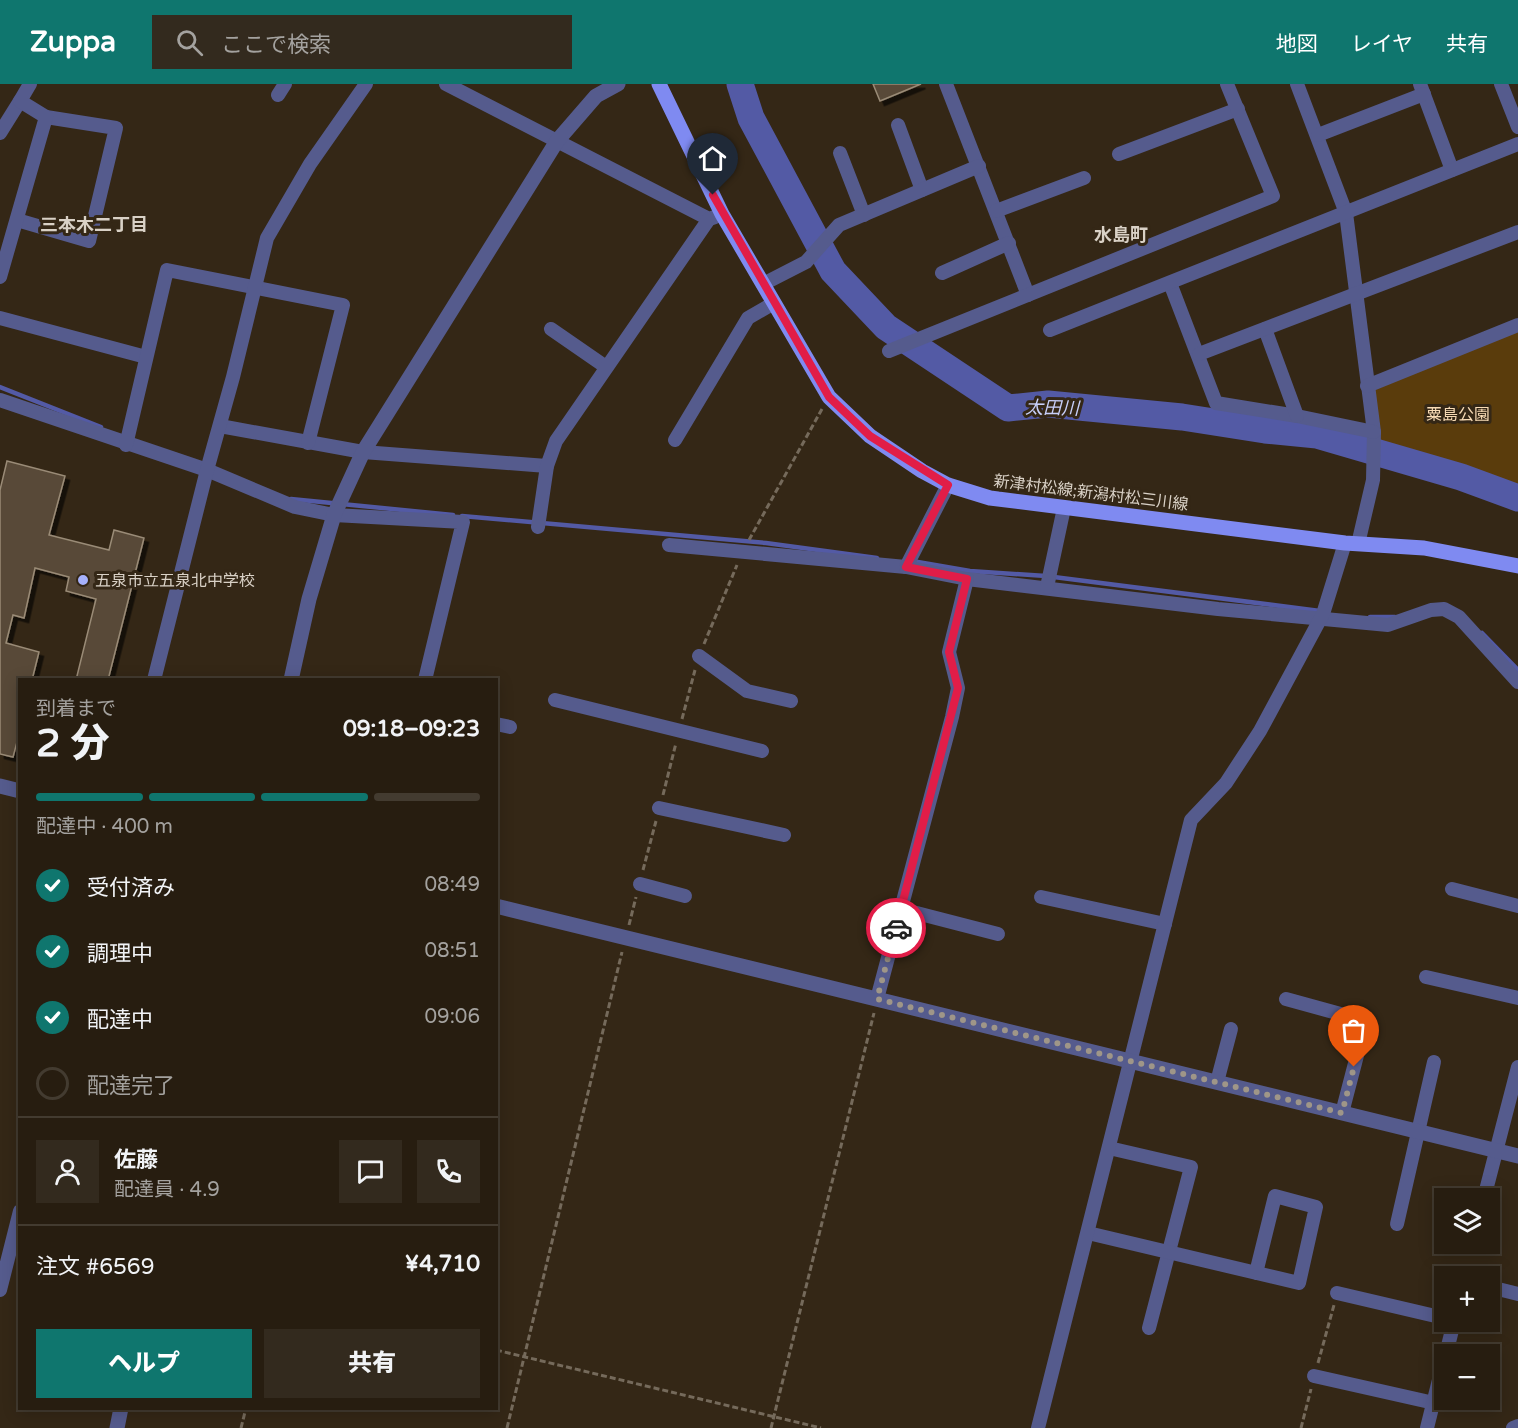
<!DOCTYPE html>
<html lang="ja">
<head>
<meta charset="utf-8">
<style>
	:root { --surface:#271d10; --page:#332a1e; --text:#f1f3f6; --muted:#a4a29f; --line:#433b30; --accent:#0f766e }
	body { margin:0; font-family:"Varela Round","Noto Sans JP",sans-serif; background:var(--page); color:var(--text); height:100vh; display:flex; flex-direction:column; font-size:22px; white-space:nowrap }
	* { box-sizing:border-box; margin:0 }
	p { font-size:20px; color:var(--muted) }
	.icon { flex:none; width:33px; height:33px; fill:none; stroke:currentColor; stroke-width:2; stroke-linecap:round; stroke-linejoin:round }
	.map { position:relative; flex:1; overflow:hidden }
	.sheet { position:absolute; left:18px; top:594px; width:480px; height:732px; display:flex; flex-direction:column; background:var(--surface); border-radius:0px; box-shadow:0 3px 15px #0003,0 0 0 2px var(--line) }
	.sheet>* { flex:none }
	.controls { position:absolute; left:1434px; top:1104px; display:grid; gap:12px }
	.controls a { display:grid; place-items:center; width:66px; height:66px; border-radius:0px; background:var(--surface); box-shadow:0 3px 15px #0003,0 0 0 2px var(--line); font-size:30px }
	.pin { position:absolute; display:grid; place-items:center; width:51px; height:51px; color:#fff; margin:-62px -26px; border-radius:50% 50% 50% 0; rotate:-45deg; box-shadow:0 0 6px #0007 }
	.pin .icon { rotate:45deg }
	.courier { position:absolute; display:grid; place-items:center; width:60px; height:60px; margin:-30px; border:4px solid #e11d48; border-radius:50%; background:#fff; color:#222; box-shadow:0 2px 8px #0007 }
	.summary em { font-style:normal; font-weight:800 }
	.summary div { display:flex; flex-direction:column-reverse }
	.summary { display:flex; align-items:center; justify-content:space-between; height:102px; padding:0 18px }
	h1 { font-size:39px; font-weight:800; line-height:45px }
	.bar { display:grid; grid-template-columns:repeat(4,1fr); gap:9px 6px; align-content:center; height:72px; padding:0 18px }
	.bar i { height:8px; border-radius:4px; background:var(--line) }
	.bar .active { background:var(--accent) }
	.bar p { grid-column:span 4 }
	.line { display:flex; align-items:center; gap:15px; padding:0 18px; border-top:2px solid var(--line) }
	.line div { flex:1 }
	.round { display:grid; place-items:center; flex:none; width:63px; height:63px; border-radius:0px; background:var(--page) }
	ol { padding:0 18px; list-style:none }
	li { display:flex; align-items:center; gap:18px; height:66px }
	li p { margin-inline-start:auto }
	li .icon { padding:6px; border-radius:50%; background:var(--accent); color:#fff; stroke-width:4 }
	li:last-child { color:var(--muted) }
	li i { width:33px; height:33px; border:3px solid var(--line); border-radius:50% }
	.primary-button { display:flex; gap:12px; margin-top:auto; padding:12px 18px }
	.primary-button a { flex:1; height:69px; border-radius:0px; background:var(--accent); color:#fff; font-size:24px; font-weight:800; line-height:69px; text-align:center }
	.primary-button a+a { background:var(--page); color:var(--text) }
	header { display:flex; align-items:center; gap:36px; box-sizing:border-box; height:84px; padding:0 30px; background:var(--accent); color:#fff }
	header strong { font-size:28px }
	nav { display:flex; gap:33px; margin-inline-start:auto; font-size:21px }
	.search { width:420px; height:54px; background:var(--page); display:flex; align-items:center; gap:15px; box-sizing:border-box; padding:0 21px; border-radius:0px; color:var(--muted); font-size:22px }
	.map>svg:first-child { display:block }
	.green { fill:#5a3c0c }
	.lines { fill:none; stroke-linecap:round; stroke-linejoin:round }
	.stream { stroke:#535aa5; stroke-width:4.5 }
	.river { stroke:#535aa5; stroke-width:27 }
	.building { fill:#584a37; stroke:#9a8b77; stroke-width:1.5; filter:url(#shadow) }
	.path { stroke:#756a5b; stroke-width:3; stroke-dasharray:6 3; stroke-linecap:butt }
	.minor { stroke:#555b8d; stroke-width:14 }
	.tertiary { stroke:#555b8d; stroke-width:15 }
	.primary { stroke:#7f8af1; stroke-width:15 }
	.done { stroke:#9f9688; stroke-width:6; stroke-dasharray:0 10.8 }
	.route { stroke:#e11d48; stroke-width:8 }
	.poi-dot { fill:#a6b1fc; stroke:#342716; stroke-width:2 }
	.labels { text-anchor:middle; stroke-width:6; stroke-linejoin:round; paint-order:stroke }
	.park-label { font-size:16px; fill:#f8dbb5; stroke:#342716 }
	.street-label { font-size:16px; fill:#d9d1c6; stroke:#342716 }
	.poi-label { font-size:16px; fill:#d9d1c6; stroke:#342716; text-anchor:start }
	.neighbourhood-label { font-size:18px; font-weight:bold; fill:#d9d1c6; stroke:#342716 }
	.water-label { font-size:18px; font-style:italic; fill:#c8d0fa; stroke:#342716 }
</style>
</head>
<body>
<header>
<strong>Zuppa</strong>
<div class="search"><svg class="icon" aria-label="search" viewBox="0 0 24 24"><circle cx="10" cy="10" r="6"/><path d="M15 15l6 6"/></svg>ここで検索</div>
<nav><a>地図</a><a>レイヤ</a><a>共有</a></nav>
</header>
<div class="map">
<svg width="1518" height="1344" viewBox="0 0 1518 1344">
	<defs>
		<filter id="shadow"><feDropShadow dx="4.5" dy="4.5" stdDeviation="0" flood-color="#0009"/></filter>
	</defs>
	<rect width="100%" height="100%" fill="#342716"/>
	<path class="green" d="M1518 241V414L1373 363 1367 302Z"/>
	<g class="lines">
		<g class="stream">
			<path d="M0 303 101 343"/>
			<path d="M291 415 453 431"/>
			<path d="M462 432 766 459 877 474"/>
			<path d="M912 477 970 487 1046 492 1320 527"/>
			<path d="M1370 533H1395"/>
			<path d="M1482 549 1518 586"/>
		</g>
		<path class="river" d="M740 0 751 34 833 187 886 243 1008 324 1048 320 1182 333 1265 346 1317 351 1461 393 1518 414"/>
	</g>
	<g class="building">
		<path d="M873 0H921L880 17Z"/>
		<path d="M7 377 65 392 49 451 109 466 114 446 144 454 108 596H76L96 515 66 507 69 493 35 484 24 534 13 531 6 559 39 568 32 596H20V647L13 673 0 670V406Z"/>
	</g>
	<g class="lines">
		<g class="path">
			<path d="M749 456 822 325"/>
			<path d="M704 560 737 481"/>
			<path d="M682 635 695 586"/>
			<path d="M663 711 676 659"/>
			<path d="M643 786 656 737"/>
			<path d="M629 841 636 813"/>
			<path d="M496 1266 821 1344"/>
			<path d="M1318 1279 1334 1221"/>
			<path d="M241 1344 246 1324"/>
			<path d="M507 1344 622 868"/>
			<path d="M771 1344 874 929"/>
			<path d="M1301 1344 1311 1305"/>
		</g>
		<g class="minor">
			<path d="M446 0 709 135 715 133"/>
			<path d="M946 0 1028 211"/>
			<path d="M1297 0 1346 129 1374 348 1373 396 1358 460"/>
			<path d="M1420 0 1452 86"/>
			<path d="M1501 0 1518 43"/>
			<path d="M278 11 285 0"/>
			<path d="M898 41 922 106"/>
			<path d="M0 49 20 17"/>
			<path d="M1318 51 1424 10"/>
			<path d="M840 69 864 131"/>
			<path d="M1119 70 1238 25"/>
			<path d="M996 127 1084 94"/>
			<path d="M17 136 89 157 116 44 46 33"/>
			<path d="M942 189 1009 159"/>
			<path d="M0 193 46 33 20 17 30 0"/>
			<path d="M1170 199 1216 319 1297 332 1374 348"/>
			<path d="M763 200 806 178 839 141 979 82"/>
			<path d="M0 234 146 273"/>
			<path d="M551 245 606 283"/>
			<path d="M1265 245 1297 332"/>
			<path d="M1050 246 1518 60"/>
			<path d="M889 267 1273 112 1227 0"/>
			<path d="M1199 270 1518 148"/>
			<path d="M1367 302 1518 241"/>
			<path d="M0 316 207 386 295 423 334 431 463 438 425 596"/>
			<path d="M220 342 363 368 547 382"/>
			<path d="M675 356 748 234 774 219"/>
			<path d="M126 361 167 186 343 221 308 359"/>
			<path d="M538 443 547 382 556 357 709 135"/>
			<path d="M669 461 906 483 967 495 1218 525 1388 541 1431 526 1444 525 1459 533 1518 598"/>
			<path d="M906 483 948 401"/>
			<path d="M1047 503 1064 424"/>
			<path d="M699 572 747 607 791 617"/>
			<path d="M154 596 207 386 233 293 267 154 310 80 366 0"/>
			<path d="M555 616 762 667"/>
			<path d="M496 640 510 643"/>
			<path d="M659 724 784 751"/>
			<path d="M640 800 685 812"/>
			<path d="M1452 805 1518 822"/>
			<path d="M1041 813 1165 840"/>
			<path d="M901 825 998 850"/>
			<path d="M1426 893 1518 914"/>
			<path d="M877 915 952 633 958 604 949 568 967 495"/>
			<path d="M1286 915 1366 937 1342 1029"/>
			<path d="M1217 998 1231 945"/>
			<path d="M1109 1064 1191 1083 1149 1244"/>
			<path d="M1484 1114 1518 983"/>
			<path d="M1397 1140 1434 978"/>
			<path d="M1088 1149 1299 1199 1316 1123 1275 1112 1256 1189"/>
			<path d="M1471 1164 1472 1160"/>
			<path d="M1490 1203 1518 1210"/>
			<path d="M0 1206 20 1127"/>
			<path d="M1337 1209 1444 1234"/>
			<path d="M1446 1270 1454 1238"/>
			<path d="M1314 1292 1434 1319"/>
			<path d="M1038 1344 1191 736 1226 699 1260 647 1323 530 1345 459"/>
			<path d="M1427 1344 1444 1276"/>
			<path d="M1513 1344 1518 1342"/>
		</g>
		<g class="tertiary">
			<path d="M291 596 309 515 334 431 363 368 557 57 596 12 618 0"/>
			<path d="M0 702 20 707"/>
			<path d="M496 822 1518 1072"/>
			<path d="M117 1344 121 1324"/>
		</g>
		<path class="primary" d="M659 0 722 130 829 313 870 352 922 387 948 401 990 414 1345 459 1424 464 1518 482"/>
	</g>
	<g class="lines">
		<path class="done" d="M896 844 877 915 1342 1029 1354 983"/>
		<path class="route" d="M713 111 829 313 870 352 948 401 906 483 967 495 949 568 958 604 896 844"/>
	</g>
	<circle class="poi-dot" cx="83" cy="496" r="6"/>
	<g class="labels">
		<g class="park-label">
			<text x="1458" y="336">粟島公園</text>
		</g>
		<g class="street-label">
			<text transform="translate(1091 408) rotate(7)" y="6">新津村松線;新潟村松三川線</text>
		</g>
		<g class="poi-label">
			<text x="95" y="502">五泉市立五泉北中学校</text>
		</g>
		<g class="neighbourhood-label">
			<text x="94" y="147">三本木二丁目</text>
			<text x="1121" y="157">水島町</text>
		</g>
		<g class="water-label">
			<text transform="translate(1052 324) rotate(1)" y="6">太田川</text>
		</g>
	</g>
</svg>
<div class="controls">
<a><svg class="icon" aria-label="layers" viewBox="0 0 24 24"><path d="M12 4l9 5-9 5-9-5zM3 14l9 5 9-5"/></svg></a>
<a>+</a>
<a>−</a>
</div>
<div class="pin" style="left:1354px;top:983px;background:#ea580c"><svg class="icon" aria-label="bag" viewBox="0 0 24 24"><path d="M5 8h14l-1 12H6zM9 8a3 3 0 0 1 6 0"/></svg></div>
<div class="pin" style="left:713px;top:111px;background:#1f2937"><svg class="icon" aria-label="home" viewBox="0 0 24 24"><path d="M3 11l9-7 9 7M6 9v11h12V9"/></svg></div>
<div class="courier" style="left:896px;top:844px"><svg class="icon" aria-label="car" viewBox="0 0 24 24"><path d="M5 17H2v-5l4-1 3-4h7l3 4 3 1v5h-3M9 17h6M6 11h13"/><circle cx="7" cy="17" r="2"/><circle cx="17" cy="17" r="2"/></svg></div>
<section class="sheet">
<div class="summary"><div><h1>2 分</h1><p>到着まで</p></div><em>09:18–09:23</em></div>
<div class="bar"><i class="active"></i><i class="active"></i><i class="active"></i><i></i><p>配達中 · 400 m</p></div>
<ol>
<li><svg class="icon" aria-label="check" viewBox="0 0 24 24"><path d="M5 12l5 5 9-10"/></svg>受付済み<p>08:49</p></li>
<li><svg class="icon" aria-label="check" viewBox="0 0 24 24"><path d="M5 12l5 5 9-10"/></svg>調理中<p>08:51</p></li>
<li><svg class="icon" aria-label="check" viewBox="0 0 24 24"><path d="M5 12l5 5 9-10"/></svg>配達中<p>09:06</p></li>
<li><i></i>配達完了</li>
</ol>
<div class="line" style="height:108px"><a class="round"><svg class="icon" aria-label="person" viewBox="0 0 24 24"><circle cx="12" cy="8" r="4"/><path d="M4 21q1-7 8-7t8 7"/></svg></a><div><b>佐藤</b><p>配達員 · 4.9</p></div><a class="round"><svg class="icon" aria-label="chat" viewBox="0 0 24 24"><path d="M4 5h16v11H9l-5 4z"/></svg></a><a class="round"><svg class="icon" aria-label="phone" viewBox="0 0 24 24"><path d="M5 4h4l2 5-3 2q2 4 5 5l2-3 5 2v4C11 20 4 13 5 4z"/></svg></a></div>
<div class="line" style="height:78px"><div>注文 #6569</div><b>¥4,710</b></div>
<div class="primary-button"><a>ヘルプ</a><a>共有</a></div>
</section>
</div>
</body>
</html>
